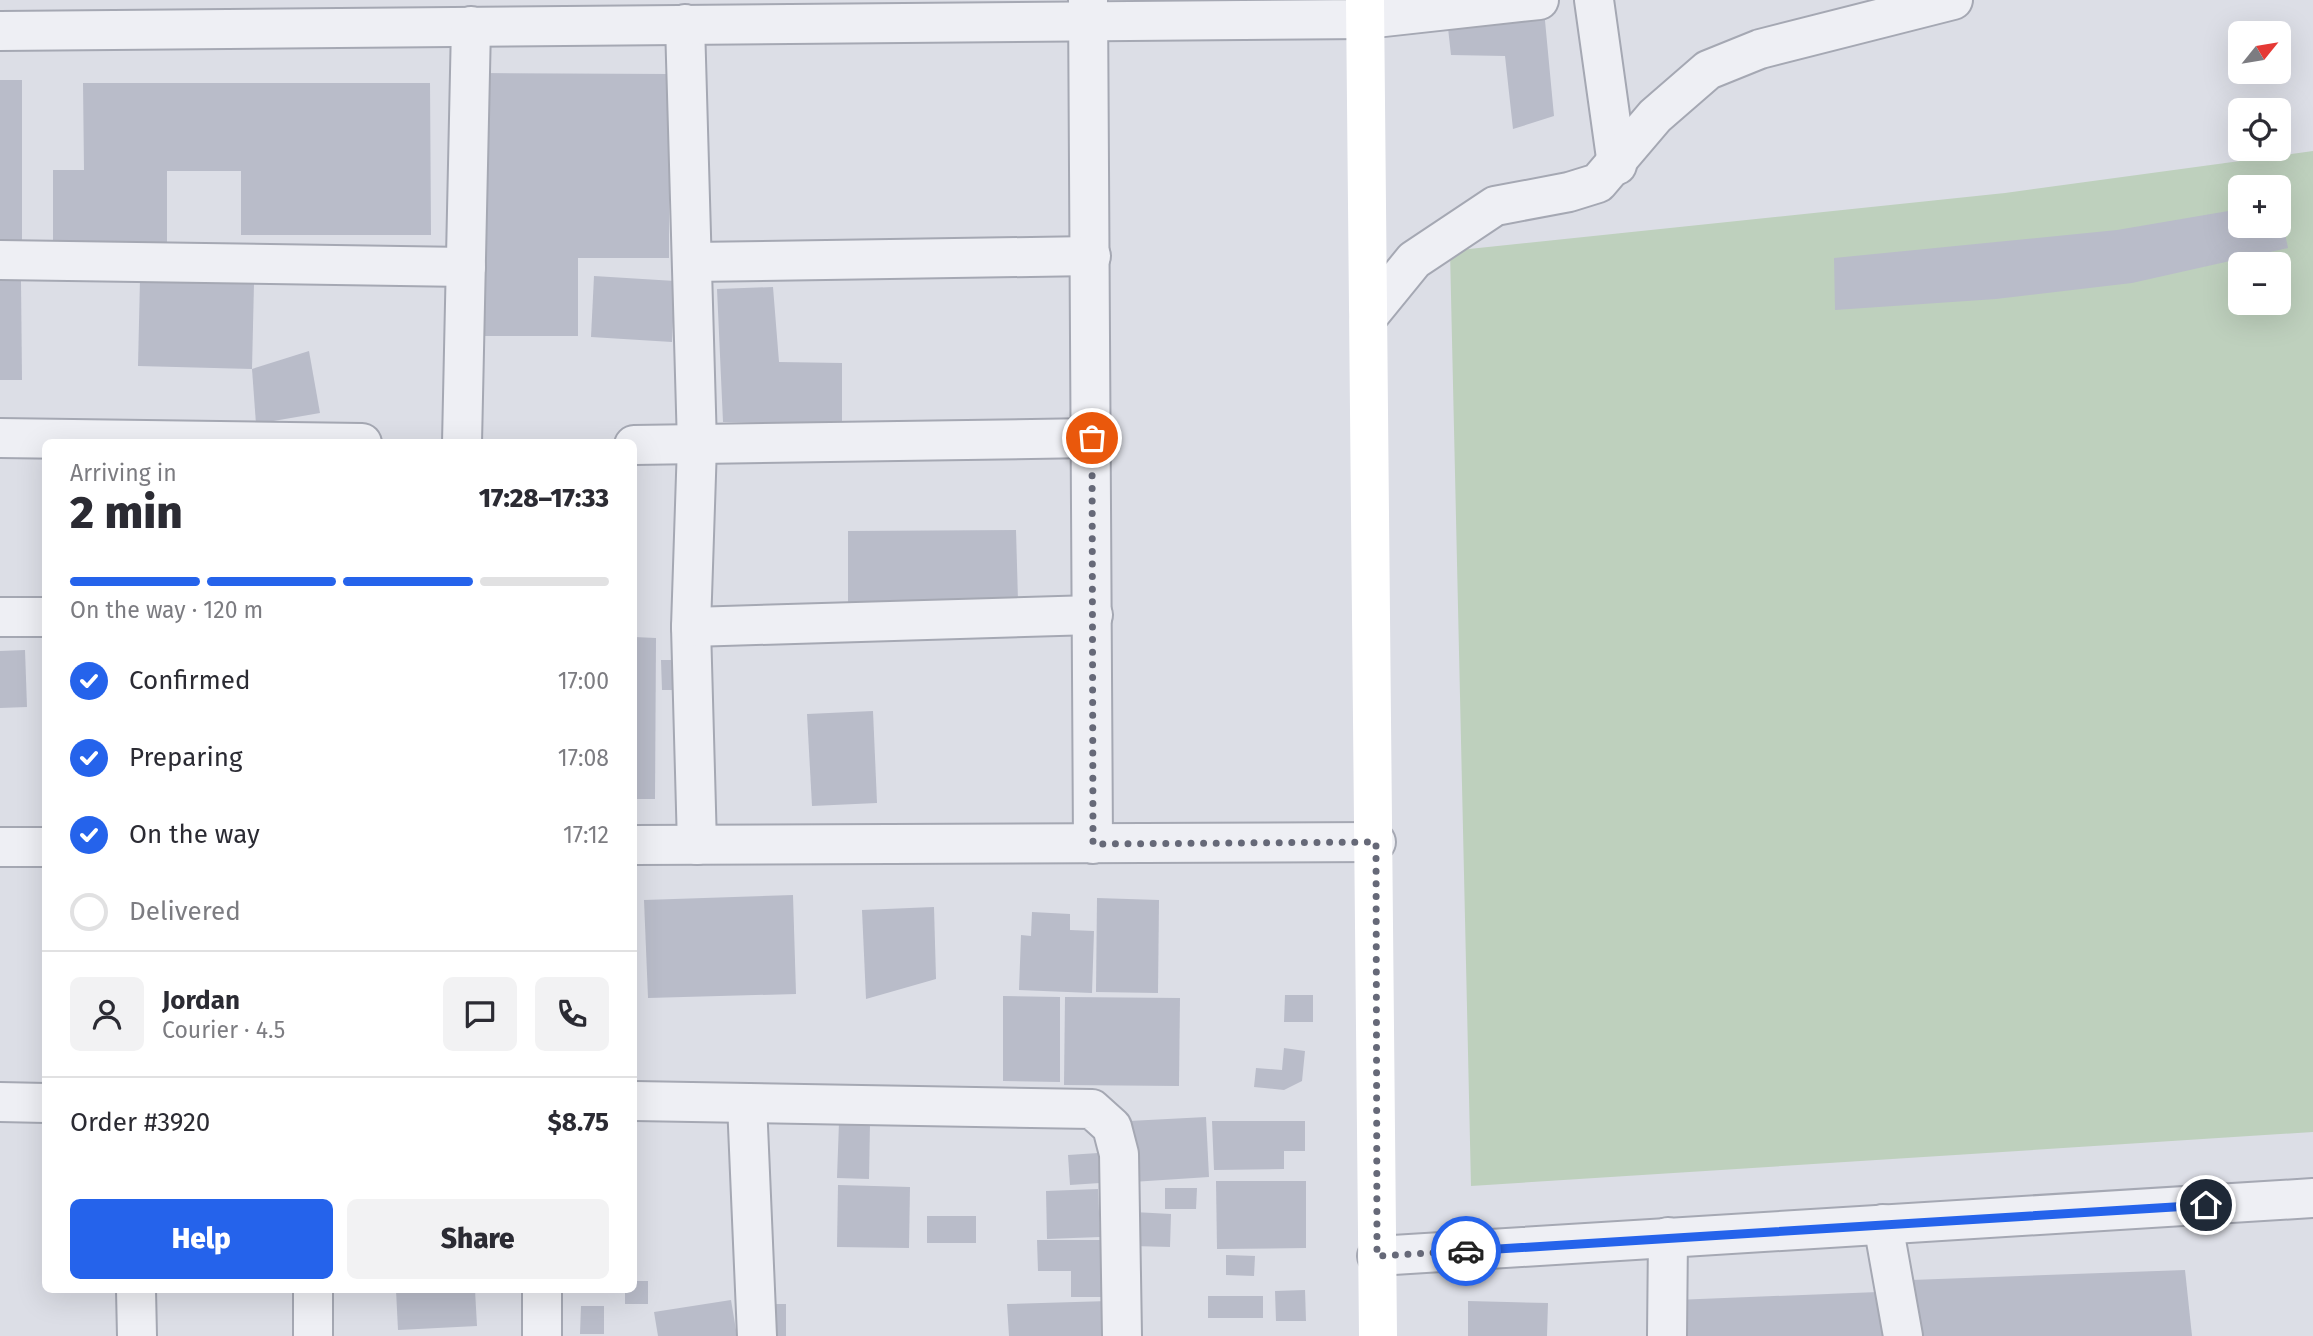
<!DOCTYPE html>
<html lang="en">
<head>
<meta charset="utf-8">
<style>
	:root { --surface:#fff; --page:#f2f2f3; --text:#2b2b33; --muted:#7c7c81; --line:#e1e1e2; --accent:#2563eb }
	body { margin:0; font-family:"Fira Sans",sans-serif; background:var(--page); color:var(--text); height:100vh; display:flex; flex-direction:column; font-size:26px; white-space:nowrap }
	* { box-sizing:border-box; margin:0 }
	p { font-size:23px; color:var(--muted) }
	.icon { flex:none; width:38px; height:38px; fill:none; stroke:currentColor; stroke-width:2; stroke-linecap:round; stroke-linejoin:round }
	.map { position:relative; flex:1; overflow:hidden }
	.drawer { position:absolute; left:42px; top:439px; width:595px; height:854px; display:flex; flex-direction:column; background:var(--surface); border-radius:10px; box-shadow:0 7px 28px #0002 }
	.drawer>* { flex:none }
	.needle { width:46px; rotate:60deg }
	.controls { position:absolute; left:2228px; top:21px; display:grid; gap:14px }
	.controls a { display:grid; place-items:center; width:63px; height:63px; border-radius:10px; background:var(--surface); box-shadow:0 7px 28px #0002; font-size:35px }
	.pin { position:absolute; display:grid; place-items:center; width:60px; height:60px; color:#fff; margin:-30px; border:4px solid #fff; border-radius:50%; box-shadow:0 2px 7px #0007 }
	.courier { position:absolute; display:grid; place-items:center; width:70px; height:70px; margin:-35px; border:5px solid #2563eb; border-radius:50%; background:#fff; color:#222; box-shadow:0 2px 9px #0007 }
	.headline em { font-style:normal; font-weight:800 }
	.headline div { display:flex; flex-direction:column-reverse }
	.headline { display:flex; align-items:center; justify-content:space-between; height:119px; padding:0 28px }
	h1 { font-size:46px; font-weight:800; line-height:52px }
	.bar { display:grid; grid-template-columns:repeat(4,1fr); gap:10px 7px; align-content:center; height:84px; padding:0 28px }
	.bar i { height:9px; border-radius:5px; background:var(--line) }
	.bar .on { background:var(--accent) }
	.bar p { grid-column:span 4 }
	.line { display:flex; align-items:center; gap:18px; padding:0 28px; border-top:2px solid var(--line) }
	.line div { flex:1 }
	.round { display:grid; place-items:center; flex:none; width:74px; height:74px; border-radius:10px; background:var(--page) }
	ol { padding:0 28px; list-style:none }
	li { display:flex; align-items:center; gap:21px; height:77px }
	li p { margin-inline-start:auto }
	li .icon { padding:7px; border-radius:50%; background:var(--accent); color:#fff; stroke-width:4 }
	li:last-child { color:var(--muted) }
	li i { width:38px; height:38px; border:4px solid var(--line); border-radius:50% }
	.button { display:flex; gap:14px; margin-top:auto; padding:14px 28px }
	.button a { flex:1; height:80px; border-radius:10px; background:var(--accent); color:#fff; font-size:28px; font-weight:800; line-height:80px; text-align:center }
	.button a+a { background:var(--page); color:var(--text) }
	.map>svg:first-child { display:block }
	.green { fill:#bed0bd; fill-rule:evenodd }
	.building { fill:#b9bcc9 }
	.lines { fill:none; stroke-linecap:round; stroke-linejoin:round }
	.minor-casing { stroke:#a5a8b3; stroke-width:42 }
	.minor { stroke:#eeeff4; stroke-width:38 }
	.secondary { stroke:#fff; stroke-width:38 }
	.done { stroke:#666978; stroke-width:7; stroke-dasharray:0 12.6 }
	.route { stroke:#2563eb; stroke-width:9 }
</style>
</head>
<body>
<div class="map">
<svg width="2313" height="1336" viewBox="0 0 2313 1336">
	<rect width="100%" height="100%" fill="#dcdee6"/>
	<path class="green" d="M2313 151V1132L1471 1186 1450 251 2005 193ZM2240 187H2278V226H2240ZM2240 264H2278V303H2240Z"/>
	<g class="building">
		<path d="M1544 10 1554 116 1513 129 1505 56 1451 55 1447 19Z"/>
		<path d="M482 73 669 74V258H578V336H482Z"/>
		<rect x="0" y="80" width="22" height="166"/>
		<path d="M83 83H430L431 235H241V171H167V246L53 245V170H84Z"/>
		<path d="M2240 209V226H2278L2280 210 2288 248 2132 283 1996 299 1835 310 1834 258 2117 230Z"/>
		<path d="M594 276 675 281 672 342 591 337Z"/>
		<path d="M140 279 254 283 252 369 138 366Z"/>
		<path d="M0 281H21L22 380H0Z"/>
		<path d="M773 287 779 362 842 363V424L723 422 717 289Z"/>
		<path d="M309 351 320 413 256 424 252 369Z"/>
		<path d="M1016 530 1018 601 848 605V531Z"/>
		<path d="M634 637 656 638 655 799H634Z"/>
		<path d="M25 650 27 707 0 708V651Z"/>
		<path d="M661 660H686V690H662Z"/>
		<path d="M873 711 877 803 812 806 807 714Z"/>
		<path d="M793 895 796 994 648 998 644 900Z"/>
		<path d="M1097 898 1159 900 1158 993 1096 992Z"/>
		<path d="M934 907 936 979 866 999 862 910Z"/>
		<path d="M1032 912 1070 914V930L1094 931 1092 993 1019 990 1021 935 1031 936Z"/>
		<path d="M1285 995H1313V1022H1284Z"/>
		<path d="M1003 996 1060 997V1082L1003 1081Z"/>
		<path d="M1065 997 1180 998 1179 1086 1064 1085Z"/>
		<path d="M1284 1048 1305 1051 1302 1081 1284 1090 1254 1087 1256 1068 1282 1070Z"/>
		<path d="M1206 1117 1209 1177 1132 1182 1129 1121Z"/>
		<path d="M1212 1121H1305V1151H1284V1169L1214 1170Z"/>
		<path d="M839 1122 870 1123 869 1179 837 1178Z"/>
		<path d="M1098 1153 1100 1183 1070 1185 1068 1155Z"/>
		<path d="M1216 1181H1306V1248L1217 1249Z"/>
		<path d="M838 1185 910 1187 909 1248 837 1247Z"/>
		<path d="M1165 1188H1197L1196 1209H1165Z"/>
		<path d="M1098 1189 1100 1237 1047 1239 1046 1191Z"/>
		<path d="M1134 1212 1171 1214 1170 1247 1133 1246Z"/>
		<rect x="927" y="1216" width="49" height="27"/>
		<path d="M1037 1240H1101L1102 1297H1071V1271H1038Z"/>
		<path d="M1226 1255 1255 1256 1254 1276 1226 1275Z"/>
		<path d="M2185 1270 2192 1336H1920L1911 1280Z"/>
		<path d="M634 1281H648V1304H625V1290H634Z"/>
		<path d="M396 1290H475L477 1326 398 1330Z"/>
		<path d="M1305 1290 1306 1321H1276L1275 1291Z"/>
		<path d="M1878 1292 1883 1336H1680L1675 1300Z"/>
		<rect x="1208" y="1296" width="55" height="22"/>
		<path d="M731 1300 737 1336H658L654 1312Z"/>
		<path d="M1109 1301 1110 1336H1009L1007 1304Z"/>
		<path d="M1468 1301 1548 1303 1547 1336H1468Z"/>
		<rect x="768" y="1304" width="18" height="32"/>
		<path d="M581 1306H604V1334H580Z"/>
	</g>
	<g class="lines">
		<defs>
			<g id="minor">
				<path d="M1088 0 1093 844"/>
				<path d="M1594 0 1617 165"/>
				<path d="M685 24 697 445 691 627 697 845"/>
				<path d="M0 31 1366 19 1539 0"/>
				<path d="M0 260 466 267"/>
				<path d="M692 262 1091 256"/>
				<path d="M1370 314 1414 260 1495 206 1569 192 1598 183 1655 116 1708 70 1760 49 1953 0"/>
				<path d="M0 438 362 443"/>
				<path d="M462 443 471 26"/>
				<path d="M634 445 1092 438"/>
				<path d="M0 617H46"/>
				<path d="M691 627 1093 615"/>
				<path d="M634 845 1376 842"/>
				<path d="M0 847H46"/>
				<path d="M634 1101 1092 1109 1112 1127 1119 1154 1122 1336"/>
				<path d="M0 1102 46 1103"/>
				<path d="M747 1103 757 1336"/>
				<path d="M1883 1224 1903 1336"/>
				<path d="M1377 1256 2313 1198"/>
				<path d="M136 1290 137 1336"/>
				<path d="M313 1290V1336"/>
				<path d="M542 1290V1336"/>
				<path d="M1667 1336 1668 1237"/>
			</g>
		</defs>
		<use href="#minor" class="minor-casing"/>
		<use href="#minor" class="minor"/>
		<path class="secondary" d="M1365 0 1378 1336"/>
	</g>
	<g class="lines">
		<path class="done" d="M1092 438 1093 844 1376 842 1377 1256 1466 1251"/>
		<path class="route" d="M1466 1251 2206 1205"/>
	</g>
</svg>
<div class="controls">
<a><svg class="needle" viewBox="-14 -14 28 28"><path d="M0-13l5 13h-10z" fill="#e53935"/><path d="M0 13l5-13h-10z" fill="#7c7c81"/></svg></a>
<a><svg class="icon" aria-label="locate" viewBox="0 0 24 24"><circle cx="12" cy="12" r="6"/><path d="M12 2v4M12 18v4M2 12h4M18 12h4"/></svg></a>
<a>+</a>
<a>−</a>
</div>
<div class="pin" style="left:1092px;top:438px;background:#ea580c"><svg class="icon" aria-label="bag" viewBox="0 0 24 24"><path d="M5 8h14l-1 12H6zM9 8a3 3 0 0 1 6 0"/></svg></div>
<div class="pin" style="left:2206px;top:1205px;background:#1f2937"><svg class="icon" aria-label="home" viewBox="0 0 24 24"><path d="M3 11l9-7 9 7M6 9v11h12V9"/></svg></div>
<div class="courier" style="left:1466px;top:1251px"><svg class="icon" aria-label="car" viewBox="0 0 24 24"><path d="M5 17H2v-5l4-1 3-4h7l3 4 3 1v5h-3M9 17h6M6 11h13"/><circle cx="7" cy="17" r="2"/><circle cx="17" cy="17" r="2"/></svg></div>
<section class="drawer">
<div class="headline"><div><h1>2 min</h1><p>Arriving in</p></div><em>17:28–17:33</em></div>
<div class="bar"><i class="on"></i><i class="on"></i><i class="on"></i><i></i><p>On the way · 120 m</p></div>
<ol>
<li><svg class="icon" aria-label="check" viewBox="0 0 24 24"><path d="M5 12l5 5 9-10"/></svg>Confirmed<p>17:00</p></li>
<li><svg class="icon" aria-label="check" viewBox="0 0 24 24"><path d="M5 12l5 5 9-10"/></svg>Preparing<p>17:08</p></li>
<li><svg class="icon" aria-label="check" viewBox="0 0 24 24"><path d="M5 12l5 5 9-10"/></svg>On the way<p>17:12</p></li>
<li><i></i>Delivered</li>
</ol>
<div class="line" style="height:126px"><a class="round"><svg class="icon" aria-label="person" viewBox="0 0 24 24"><circle cx="12" cy="8" r="4"/><path d="M4 21q1-7 8-7t8 7"/></svg></a><div><b>Jordan</b><p>Courier · 4.5</p></div><a class="round"><svg class="icon" aria-label="chat" viewBox="0 0 24 24"><path d="M4 5h16v11H9l-5 4z"/></svg></a><a class="round"><svg class="icon" aria-label="phone" viewBox="0 0 24 24"><path d="M5 4h4l2 5-3 2q2 4 5 5l2-3 5 2v4C11 20 4 13 5 4z"/></svg></a></div>
<div class="line" style="height:91px"><div>Order #3920</div><b>$8.75</b></div>
<div class="button"><a>Help</a><a>Share</a></div>
</section>
</div>
</body>
</html>
